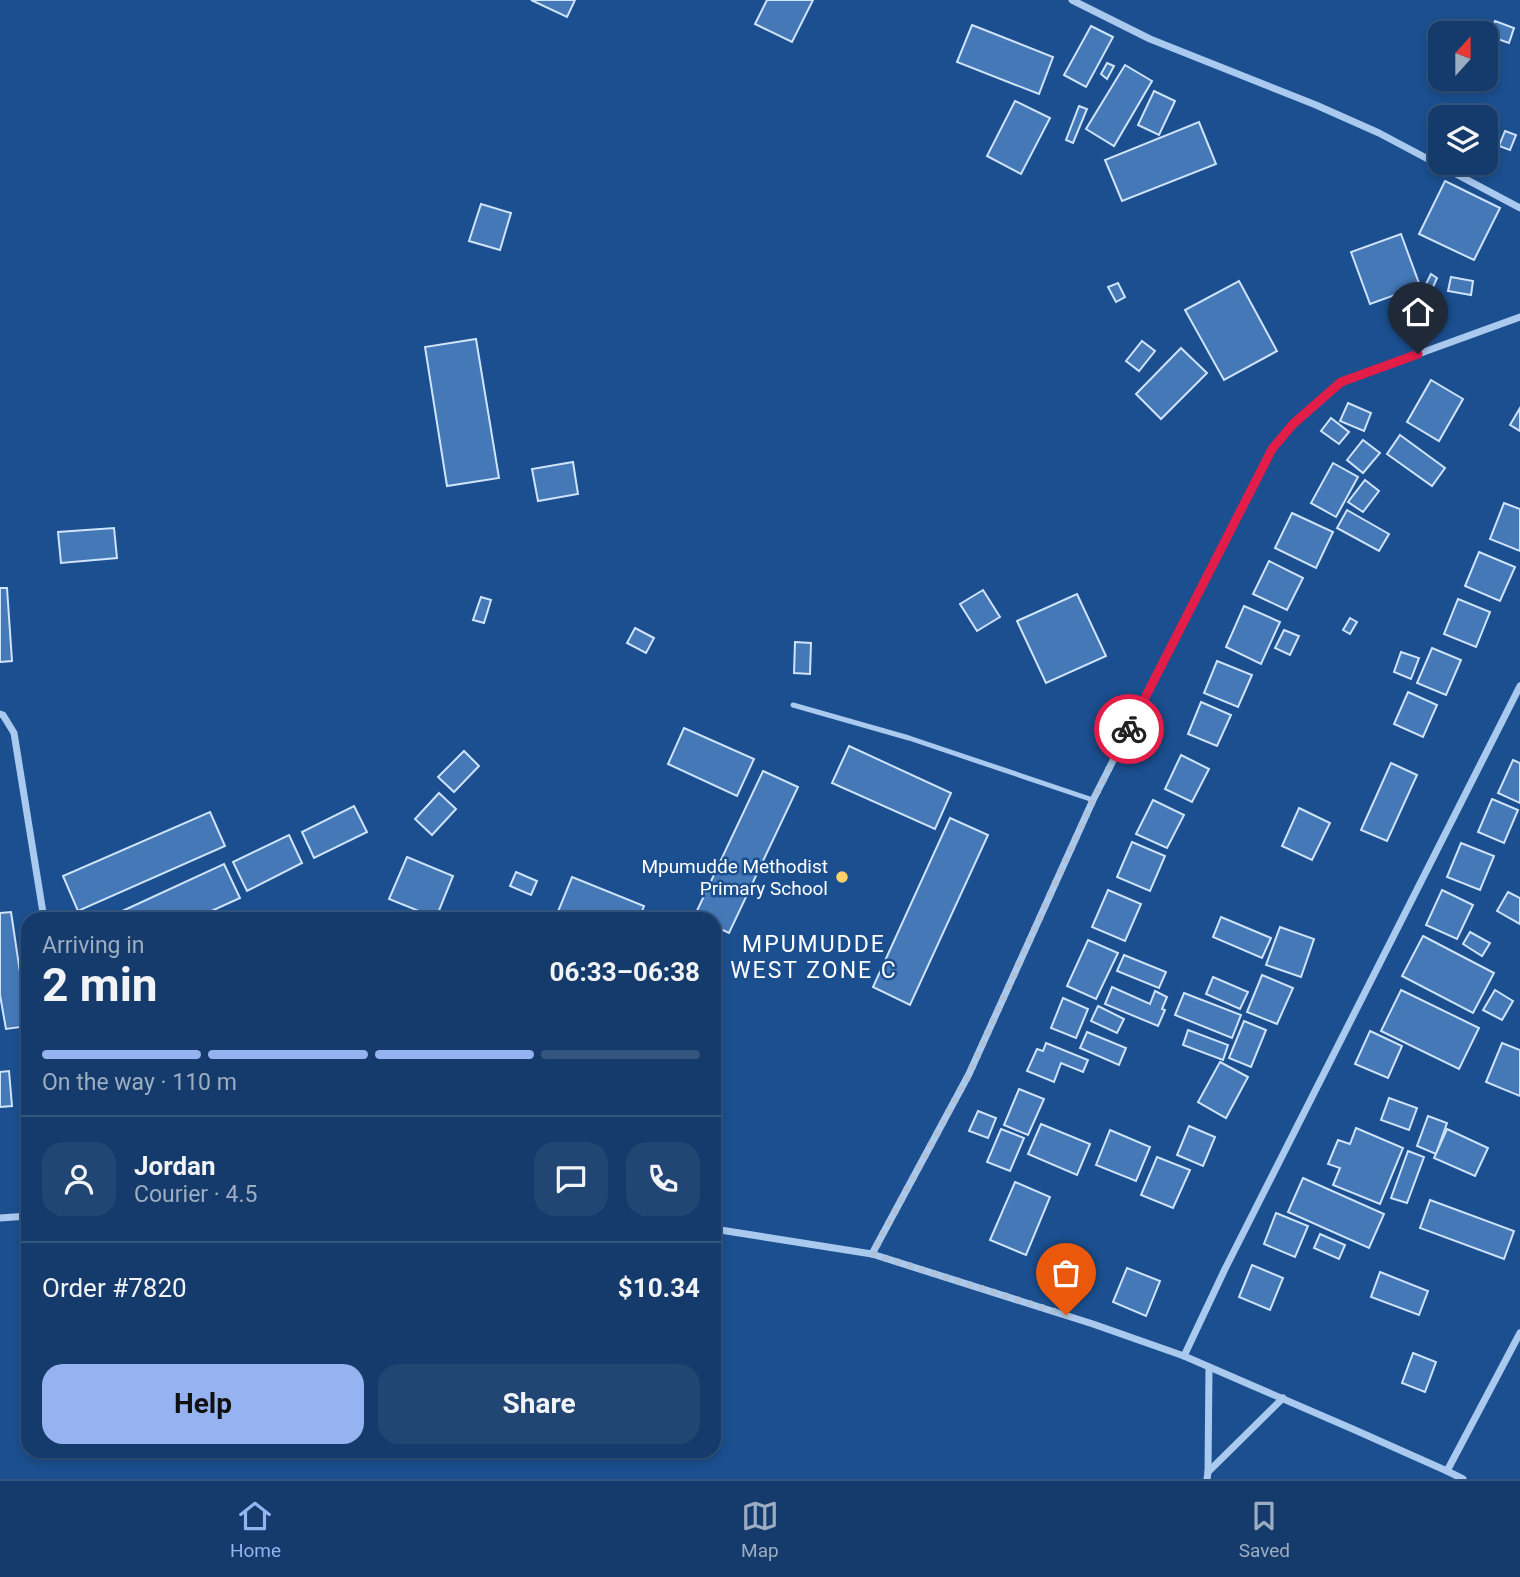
<!DOCTYPE html>
<html lang="en">
<head>
<meta charset="utf-8">
<style>
	:root { --surface:#143b6b; --page:#214673; --text:#f1f3f6; --muted:#9dadc1; --line:#33557e; --accent:#95b2f1 }
	body { margin:0; font-family:Roboto,sans-serif; background:var(--page); color:var(--text); height:100vh; display:flex; flex-direction:column; font-size:26px; white-space:nowrap }
	* { box-sizing:border-box; margin:0 }
	p { font-size:23px; color:var(--muted) }
	.icon { flex:none; width:38px; height:38px; fill:none; stroke:currentColor; stroke-width:2; stroke-linecap:round; stroke-linejoin:round }
	.map { position:relative; flex:1; overflow:hidden }
	.sheet { position:absolute; left:21px; top:912px; width:700px; height:546px; display:flex; flex-direction:column; background:var(--surface); border-radius:21px; box-shadow:0 4px 10px #0003,0 0 0 2px var(--line) }
	.sheet>* { flex:none }
	.needle { width:46px; rotate:21deg }
	.fabs { position:absolute; left:1428px; top:21px; display:grid; gap:14px }
	.fabs a { display:grid; place-items:center; width:70px; height:70px; border-radius:14px; background:var(--surface); box-shadow:0 4px 10px #0003,0 0 0 2px var(--line); font-size:35px }
	.pin { position:absolute; display:grid; place-items:center; width:60px; height:60px; color:#fff; margin:-72px -30px; border-radius:50% 50% 50% 0; rotate:-45deg; box-shadow:0 0 7px #0007 }
	.pin .icon { rotate:45deg }
	.courier { position:absolute; display:grid; place-items:center; width:70px; height:70px; margin:-35px; border:5px solid #e11d48; border-radius:50%; background:#fff; color:#222; box-shadow:0 2px 9px #0007 }
	.headline em { font-style:normal; font-weight:700 }
	.headline div { display:flex; flex-direction:column-reverse }
	.headline { display:flex; align-items:center; justify-content:space-between; height:119px; padding:0 21px }
	h1 { font-size:46px; font-weight:700; line-height:52px }
	.bar { display:grid; grid-template-columns:repeat(4,1fr); gap:10px 7px; align-content:center; height:84px; padding:0 21px }
	.bar i { height:9px; border-radius:5px; background:var(--line) }
	.bar .on { background:var(--accent) }
	.bar p { grid-column:span 4 }
	.line { display:flex; align-items:center; gap:18px; padding:0 21px; border-top:2px solid var(--line) }
	.line div { flex:1 }
	.round { display:grid; place-items:center; flex:none; width:74px; height:74px; border-radius:21px; background:var(--page) }
	.cta { display:flex; gap:14px; margin-top:auto; padding:14px 21px }
	.cta a { flex:1; height:80px; border-radius:21px; background:var(--accent); color:#111; font-size:28px; font-weight:700; line-height:80px; text-align:center }
	.cta a+a { background:var(--page); color:var(--text) }
	.tabs { display:flex; justify-content:space-around; align-items:center; height:98px; border-top:2px solid var(--line); background:var(--surface); font-size:19px; color:var(--muted) }
	.tabs a { display:grid; justify-items:center; gap:4px }
	.tabs .on { color:var(--accent) }
	.map>svg:first-child { display:block }
	.building { fill:#4478b7; stroke:#cfe3fa; stroke-width:2 }
	.lines { fill:none; stroke-linecap:round; stroke-linejoin:round }
	.service { stroke:#a9c9ee; stroke-width:5 }
	.minor { stroke:#a9c9ee; stroke-width:7 }
	.done { stroke:#afc1d8; stroke-width:7; stroke-dasharray:0 12.6 }
	.route { stroke:#e11d48; stroke-width:9 }
	.poi-dot { fill:#ffd166; stroke:#1b4f8f; stroke-width:2.5 }
	.labels { text-anchor:middle; stroke-width:5; stroke-linejoin:round; paint-order:stroke }
	.poi-label { font-size:19px; fill:#fff; stroke:#1b4f8f; text-anchor:end }
	.quarter-label { font-size:23px; letter-spacing:2px; fill:#fff; stroke:#1b4f8f }
</style>
</head>
<body>
<div class="map">
<svg width="1520" height="1479" viewBox="0 0 1520 1479">
	<rect width="100%" height="100%" fill="#1b4f8f"/>
	<g class="building">
		<path d="M531 0H575L567 17Z"/>
		<path d="M767 0H813L792 42 755 24Z"/>
		<path d="M1495 21 1514 28 1509 43 1489 36Z"/>
		<path d="M972 25 1053 57 1039 94 957 62Z"/>
		<path d="M1091 26 1113 37 1086 87 1064 75Z"/>
		<path d="M1107 63 1114 66 1107 79 1101 74Z"/>
		<path d="M1125 65 1152 81 1114 146 1086 129Z"/>
		<path d="M1154 91 1175 101 1159 135 1138 125Z"/>
		<path d="M1015 101 1050 118 1021 174 987 156Z"/>
		<path d="M1079 106 1087 109 1073 143 1066 140Z"/>
		<path d="M1199 122 1216 164 1122 201 1105 160Z"/>
		<path d="M1505 131 1516 135 1510 150 1499 146Z"/>
		<path d="M1445 181 1500 208 1474 260 1419 234Z"/>
		<path d="M481 204 511 213 500 250 469 241Z"/>
		<path d="M1401 234 1420 286 1370 304 1351 252Z"/>
		<path d="M1431 274 1437 278 1429 296 1422 292Z"/>
		<path d="M1451 277 1473 281 1471 295 1448 291Z"/>
		<path d="M1239 281 1277 351 1224 380 1185 310Z"/>
		<path d="M1118 283 1125 297 1116 302 1108 287Z"/>
		<path d="M1434 293 1440 296 1433 313 1427 311Z"/>
		<path d="M476 339 499 478 447 486 425 347Z"/>
		<path d="M1142 341 1155 351 1139 371 1126 361Z"/>
		<path d="M1181 348 1207 373 1161 419 1136 394Z"/>
		<path d="M1431 380 1463 399 1439 441 1407 422Z"/>
		<path d="M1348 403 1371 413 1364 431 1340 421Z"/>
		<path d="M1520 408V431L1510 425Z"/>
		<path d="M1331 418 1349 432 1339 444 1321 431Z"/>
		<path d="M1400 435 1445 468 1432 486 1387 454Z"/>
		<path d="M1363 440 1380 453 1363 473 1347 460Z"/>
		<path d="M573 462 578 494 538 501 532 469Z"/>
		<path d="M1333 463 1358 477 1336 517 1311 503Z"/>
		<path d="M1365 480 1379 491 1363 512 1348 502Z"/>
		<path d="M1504 503 1520 509V551L1490 539Z"/>
		<path d="M1347 510 1389 534 1379 551 1337 528Z"/>
		<path d="M1292 513 1333 532 1316 568 1275 548Z"/>
		<path d="M114 528 117 558 61 563 58 532Z"/>
		<path d="M1479 552 1515 567 1500 601 1465 586Z"/>
		<path d="M1269 561 1303 578 1287 610 1253 594Z"/>
		<path d="M0 588H7L12 661 0 662Z"/>
		<path d="M983 590 1000 617 977 631 960 604Z"/>
		<path d="M1077 594 1106 656 1046 683 1017 621Z"/>
		<path d="M481 597 491 600 484 623 473 620Z"/>
		<path d="M1458 599 1490 612 1476 647 1444 634Z"/>
		<path d="M1244 606 1280 622 1261 664 1226 647Z"/>
		<path d="M1350 618 1357 622 1350 634 1343 630Z"/>
		<path d="M635 628 654 638 646 653 627 643Z"/>
		<path d="M1284 630 1299 636 1290 655 1275 648Z"/>
		<path d="M795 642 811 643 810 674 794 673Z"/>
		<path d="M1432 648 1461 660 1446 695 1417 683Z"/>
		<path d="M1401 652 1419 658 1411 679 1394 672Z"/>
		<path d="M1217 661 1252 675 1238 707 1204 693Z"/>
		<path d="M1408 692 1437 705 1423 737 1394 724Z"/>
		<path d="M1201 702 1231 715 1217 746 1188 734Z"/>
		<path d="M684 728 754 759 737 796 668 764Z"/>
		<path d="M849 746 951 793 935 829 832 783Z"/>
		<path d="M464 751 479 766 454 792 438 777Z"/>
		<path d="M1181 755 1209 769 1192 802 1165 789Z"/>
		<path d="M1513 760 1520 763V803L1498 793Z"/>
		<path d="M1391 763 1417 775 1387 841 1361 830Z"/>
		<path d="M763 771 798 787 729 933 714 926V919H699L694 917Z"/>
		<path d="M439 793 456 809 432 835 415 819Z"/>
		<path d="M1492 799 1518 810 1504 843 1478 832Z"/>
		<path d="M1153 800 1184 815 1167 848 1136 834Z"/>
		<path d="M354 806 367 832 314 858 302 832Z"/>
		<path d="M1299 808 1330 823 1312 860 1282 846Z"/>
		<path d="M210 812 225 846 78 911 63 876Z"/>
		<path d="M950 818 988 835 910 1005 873 987Z"/>
		<path d="M289 835 302 863 247 891 233 862Z"/>
		<path d="M1132 842 1165 856 1150 891 1117 877Z"/>
		<path d="M1461 843 1494 856 1480 890 1447 877Z"/>
		<path d="M407 857 453 876 436 918 389 899Z"/>
		<path d="M224 864 240 898 194 919H105Z"/>
		<path d="M516 872 537 881 531 895 510 886Z"/>
		<path d="M572 877 644 906 639 919H568L557 914Z"/>
		<path d="M1108 890 1141 904 1125 941 1092 927Z"/>
		<path d="M1442 890 1473 905 1457 939 1426 925Z"/>
		<path d="M1508 892 1520 898V924L1497 911Z"/>
		<path d="M11 912 28 1026 6 1029 0 995V913Z"/>
		<path d="M1221 917 1271 938 1262 958 1213 937Z"/>
		<path d="M1280 927 1314 939 1301 977 1266 965Z"/>
		<path d="M1470 932 1490 943 1482 956 1463 944Z"/>
		<path d="M1423 936 1494 973 1473 1013 1402 976Z"/>
		<path d="M1088 940 1118 953 1096 999 1067 986Z"/>
		<path d="M1124 955 1166 972 1159 988 1117 971Z"/>
		<path d="M1262 975 1293 988 1277 1024 1247 1012Z"/>
		<path d="M1213 977 1248 992 1240 1009 1206 994Z"/>
		<path d="M1112 987 1150 1004 1155 991 1167 997 1162 1009 1165 1010 1158 1026 1105 1004Z"/>
		<path d="M1401 990 1479 1028 1459 1069 1381 1031Z"/>
		<path d="M1495 990 1513 1001 1502 1020 1483 1010Z"/>
		<path d="M1184 993 1241 1015 1232 1038 1175 1015Z"/>
		<path d="M1063 998 1088 1009 1076 1038 1051 1028Z"/>
		<path d="M1098 1006 1124 1019 1117 1033 1091 1021Z"/>
		<path d="M1244 1021 1266 1030 1251 1067 1229 1058Z"/>
		<path d="M1188 1030 1228 1045 1223 1060 1183 1045Z"/>
		<path d="M1370 1031 1402 1046 1388 1078 1355 1064Z"/>
		<path d="M1087 1032 1126 1048 1119 1065 1080 1048Z"/>
		<path d="M1046 1043 1088 1060 1083 1072 1061 1063 1054 1082 1027 1071 1037 1049 1043 1051Z"/>
		<path d="M1502 1043 1520 1050V1096L1486 1082Z"/>
		<path d="M1220 1062 1248 1077 1226 1118 1198 1102Z"/>
		<path d="M9 1071 12 1106 0 1107V1072Z"/>
		<path d="M1019 1089 1044 1099 1028 1135 1004 1125Z"/>
		<path d="M1389 1098 1417 1108 1409 1130 1381 1120Z"/>
		<path d="M978 1111 996 1118 988 1138 969 1131Z"/>
		<path d="M1428 1116 1447 1123 1436 1154 1417 1146Z"/>
		<path d="M1041 1124 1090 1144 1077 1175 1028 1154Z"/>
		<path d="M1189 1126 1215 1137 1203 1166 1177 1155Z"/>
		<path d="M1356 1128 1403 1148 1380 1204 1333 1185 1340 1168 1328 1164 1338 1140 1350 1144Z"/>
		<path d="M1001 1129 1024 1138 1010 1171 987 1162Z"/>
		<path d="M1447 1129 1488 1148 1475 1176 1434 1158Z"/>
		<path d="M1110 1130 1150 1147 1136 1181 1096 1165Z"/>
		<path d="M1408 1151 1424 1157 1407 1203 1391 1198Z"/>
		<path d="M1157 1157 1190 1170 1173 1208 1141 1195Z"/>
		<path d="M1303 1178 1384 1214 1369 1248 1288 1212Z"/>
		<path d="M1015 1182 1050 1197 1026 1255 990 1240Z"/>
		<path d="M1430 1200 1514 1231 1504 1259 1420 1228Z"/>
		<path d="M1276 1213 1308 1226 1295 1257 1264 1244Z"/>
		<path d="M1320 1234 1345 1245 1339 1259 1314 1248Z"/>
		<path d="M1252 1265 1283 1278 1270 1310 1239 1297Z"/>
		<path d="M1127 1268 1160 1281 1146 1316 1113 1302Z"/>
		<path d="M1380 1272 1428 1291 1419 1315 1371 1297Z"/>
		<path d="M1413 1353 1436 1362 1425 1392 1402 1383Z"/>
	</g>
	<g class="lines">
		<path class="service" d="M793 705 909 738 1093 800"/>
		<g class="minor">
			<path d="M1072 0 1150 39 1316 105 1379 133 1520 208"/>
			<path d="M0 714 3 715 14 733 44 919"/>
			<path d="M0 1218 28 1216"/>
			<path d="M714 1229 872 1254 1093 1324 1184 1356 1355 1430 1447 1471 1463 1479"/>
			<path d="M872 1254 969 1074 1093 800 1272 449 1293 424 1341 382 1520 317"/>
			<path d="M1184 1356 1225 1269 1520 686"/>
			<path d="M1447 1471 1520 1333"/>
			<path d="M1208 1472 1283 1398"/>
			<path d="M1207 1479 1208 1472 1209 1367"/>
		</g>
	</g>
	<g class="lines">
		<path class="done" d="M1066 1315 872 1254 969 1074 1093 800 1129 729"/>
		<path class="route" d="M1129 729 1272 449 1293 424 1341 382 1418 354"/>
	</g>
	<circle class="poi-dot" cx="842" cy="877" r="7"/>
	<g class="labels">
		<g class="poi-label">
			<text x="828" y="873">Mpumudde Methodist<tspan x="828" dy="22">Primary School</tspan></text>
		</g>
		<g class="quarter-label">
			<text x="814" y="952">MPUMUDDE<tspan x="814" dy="26">WEST ZONE C</tspan></text>
		</g>
	</g>
</svg>
<div class="fabs">
<a><svg class="needle" viewBox="-14 -14 28 28"><path d="M0-13l5 13h-10z" fill="#e53935"/><path d="M0 13l5-13h-10z" fill="#9dadc1"/></svg></a>
<a><svg class="icon" aria-label="layers" viewBox="0 0 24 24"><path d="M12 4l9 5-9 5-9-5zM3 14l9 5 9-5"/></svg></a>
</div>
<div class="pin" style="left:1066px;top:1315px;background:#ea580c"><svg class="icon" aria-label="bag" viewBox="0 0 24 24"><path d="M5 8h14l-1 12H6zM9 8a3 3 0 0 1 6 0"/></svg></div>
<div class="pin" style="left:1418px;top:354px;background:#1f2937"><svg class="icon" aria-label="home" viewBox="0 0 24 24"><path d="M3 11l9-7 9 7M6 9v11h12V9"/></svg></div>
<div class="courier" style="left:1129px;top:729px"><svg class="icon" aria-label="bike" viewBox="0 0 24 24"><circle cx="6" cy="16" r="4"/><circle cx="18" cy="16" r="4"/><path d="M6 16l4-8h5l3 8M10 8l3 8H6M13 5h3"/></svg></div>
<section class="sheet">
<div class="headline"><div><h1>2 min</h1><p>Arriving in</p></div><em>06:33–06:38</em></div>
<div class="bar"><i class="on"></i><i class="on"></i><i class="on"></i><i></i><p>On the way · 110 m</p></div>
<div class="line" style="height:126px"><a class="round"><svg class="icon" aria-label="person" viewBox="0 0 24 24"><circle cx="12" cy="8" r="4"/><path d="M4 21q1-7 8-7t8 7"/></svg></a><div><b>Jordan</b><p>Courier · 4.5</p></div><a class="round"><svg class="icon" aria-label="chat" viewBox="0 0 24 24"><path d="M4 5h16v11H9l-5 4z"/></svg></a><a class="round"><svg class="icon" aria-label="phone" viewBox="0 0 24 24"><path d="M5 4h4l2 5-3 2q2 4 5 5l2-3 5 2v4C11 20 4 13 5 4z"/></svg></a></div>
<div class="line" style="height:91px"><div>Order #7820</div><b>$10.34</b></div>
<div class="cta"><a>Help</a><a>Share</a></div>
</section>
</div>
<nav class="tabs">
<a class="on"><svg class="icon" aria-label="home" viewBox="0 0 24 24"><path d="M3 11l9-7 9 7M6 9v11h12V9"/></svg>Home</a>
<a><svg class="icon" aria-label="map" viewBox="0 0 24 24"><path d="M3 6l6-2 6 2 6-2v14l-6 2-6-2-6 2zM9 4v14M15 6v14"/></svg>Map</a>
<a><svg class="icon" aria-label="saved" viewBox="0 0 24 24"><path d="M7 4h10v16l-5-4-5 4z"/></svg>Saved</a>
</nav>
</body>
</html>
